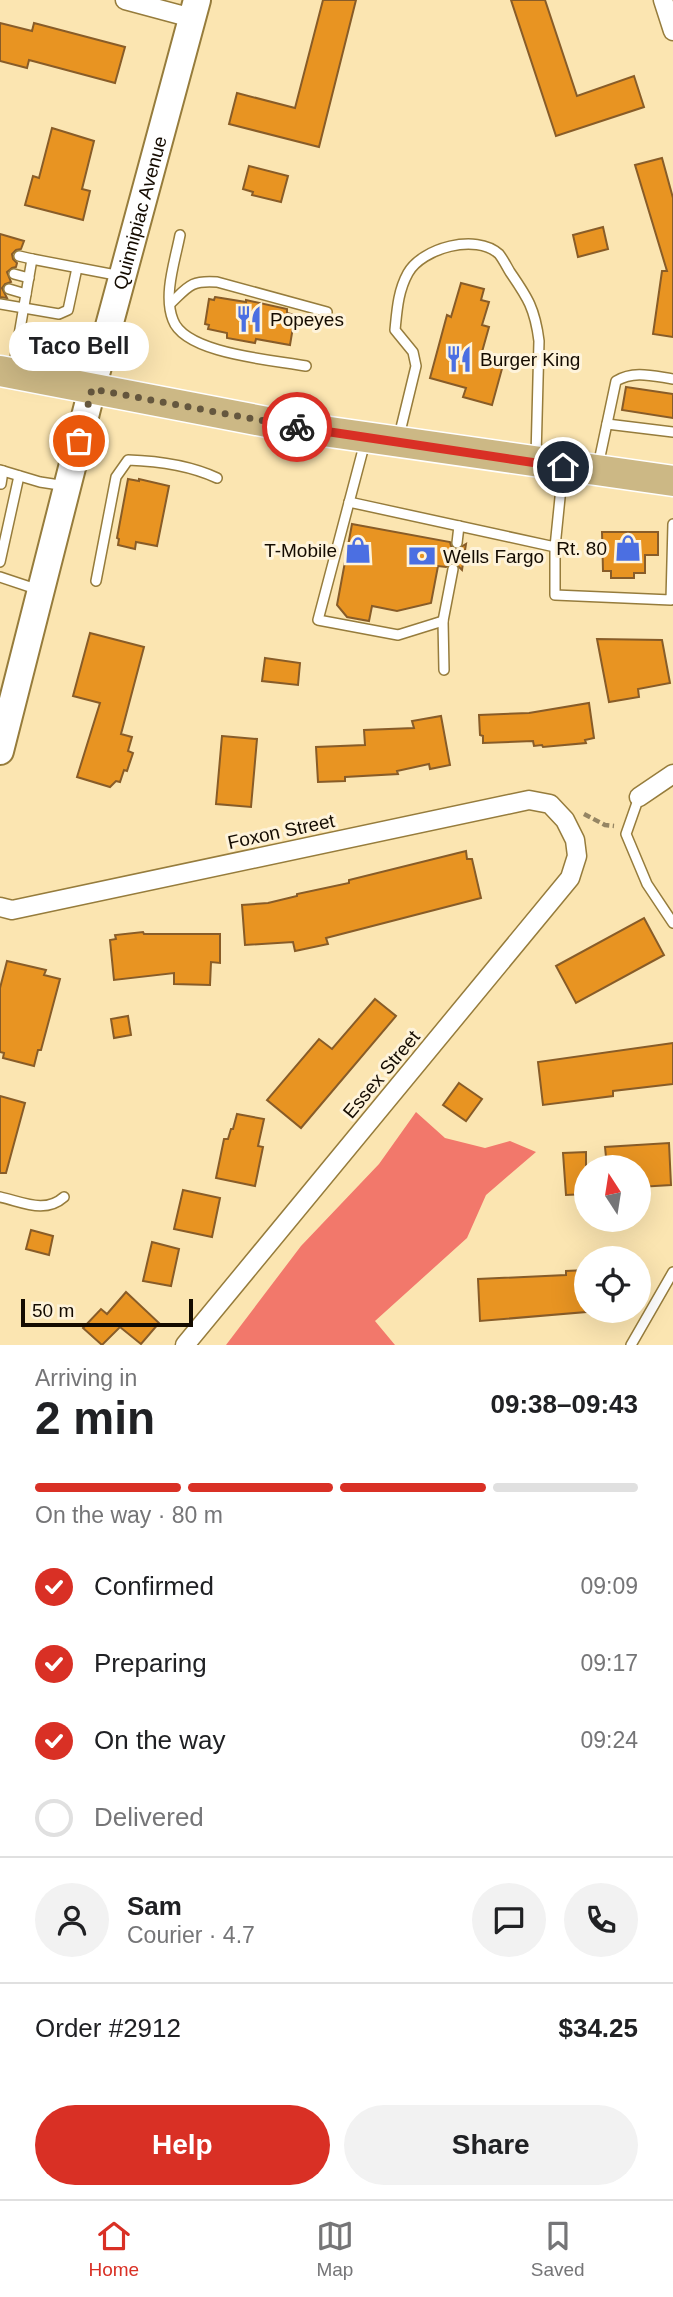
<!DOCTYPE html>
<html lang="en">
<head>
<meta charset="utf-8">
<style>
	:root { --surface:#fff; --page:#f2f2f2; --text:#202124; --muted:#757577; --line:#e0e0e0; --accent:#d93025 }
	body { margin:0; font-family:Arial,sans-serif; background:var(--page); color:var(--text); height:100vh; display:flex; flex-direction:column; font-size:26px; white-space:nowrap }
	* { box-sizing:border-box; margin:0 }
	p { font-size:23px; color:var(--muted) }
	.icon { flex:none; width:38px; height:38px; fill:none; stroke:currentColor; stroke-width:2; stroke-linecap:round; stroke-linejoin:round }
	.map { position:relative; height:1345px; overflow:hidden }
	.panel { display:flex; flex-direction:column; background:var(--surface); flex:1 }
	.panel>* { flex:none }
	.needle { width:46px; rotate:348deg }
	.controls { position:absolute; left:574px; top:1155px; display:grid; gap:14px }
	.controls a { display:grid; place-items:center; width:77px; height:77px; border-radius:50%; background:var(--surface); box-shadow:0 7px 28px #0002; font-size:35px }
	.scale { position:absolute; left:21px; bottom:18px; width:172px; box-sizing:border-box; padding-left:7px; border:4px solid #140b00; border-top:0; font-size:19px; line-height:24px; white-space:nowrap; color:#140b00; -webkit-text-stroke:5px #fef3da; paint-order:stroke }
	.pin { position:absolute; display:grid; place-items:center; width:60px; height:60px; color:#fff; margin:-30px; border:4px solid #fff; border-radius:50%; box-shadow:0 2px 7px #0007 }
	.courier { position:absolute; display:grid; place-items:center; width:70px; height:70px; margin:-35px; border:5px solid #d93025; border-radius:50%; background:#fff; color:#222; box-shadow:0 2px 9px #0007 }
	.bubble { position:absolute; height:49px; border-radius:24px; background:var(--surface); box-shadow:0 7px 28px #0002; font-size:23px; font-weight:600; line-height:49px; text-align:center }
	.headline em { font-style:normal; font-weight:600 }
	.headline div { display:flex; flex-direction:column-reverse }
	.headline { display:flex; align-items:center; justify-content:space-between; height:119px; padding:0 35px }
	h1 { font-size:46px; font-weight:600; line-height:52px }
	.bar { display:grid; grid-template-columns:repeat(4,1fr); gap:10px 7px; align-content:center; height:84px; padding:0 35px }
	.bar i { height:9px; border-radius:5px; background:var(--line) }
	.bar .active { background:var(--accent) }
	.bar p { grid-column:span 4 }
	.line { display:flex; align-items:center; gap:18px; padding:0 35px; border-top:2px solid var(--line) }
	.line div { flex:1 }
	.round { display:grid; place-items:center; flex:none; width:74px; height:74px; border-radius:37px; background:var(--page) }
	ol { padding:0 35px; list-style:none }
	li { display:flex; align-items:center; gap:21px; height:77px }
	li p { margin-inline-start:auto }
	li .icon { padding:7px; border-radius:50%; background:var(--accent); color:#fff; stroke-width:4 }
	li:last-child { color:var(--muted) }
	li i { width:38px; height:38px; border:4px solid var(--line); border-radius:50% }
	.action { display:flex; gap:14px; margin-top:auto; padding:14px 35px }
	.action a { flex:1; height:80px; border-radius:42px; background:var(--accent); color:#fff; font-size:28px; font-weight:600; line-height:80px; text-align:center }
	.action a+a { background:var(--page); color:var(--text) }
	.dock { display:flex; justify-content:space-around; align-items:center; height:98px; border-top:2px solid var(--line); background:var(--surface); font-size:19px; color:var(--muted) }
	.dock a { display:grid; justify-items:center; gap:4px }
	.dock .active { color:var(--accent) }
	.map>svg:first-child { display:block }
	.forest { fill:#f2786b }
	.building { fill:#e89422; stroke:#885c28; stroke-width:2 }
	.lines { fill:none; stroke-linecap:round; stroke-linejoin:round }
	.lane-casing { stroke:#967c3c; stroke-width:12 }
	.street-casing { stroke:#967c3c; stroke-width:21 }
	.secondary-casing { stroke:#967c3c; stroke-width:30 }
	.primary-casing { stroke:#fff; stroke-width:33 }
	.path { stroke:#958563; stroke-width:4.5; stroke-dasharray:7 3.5; stroke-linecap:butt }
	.lane { stroke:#fff; stroke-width:9 }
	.street { stroke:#fff; stroke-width:18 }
	.secondary { stroke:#fff; stroke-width:26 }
	.primary { stroke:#ccb885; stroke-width:30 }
	.done { stroke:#65573e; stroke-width:7; stroke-dasharray:0 12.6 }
	.route { stroke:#d93025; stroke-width:9 }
	.labels { text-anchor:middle; stroke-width:6; stroke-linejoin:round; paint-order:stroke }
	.street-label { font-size:19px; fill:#140b00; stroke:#fef3da }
	.poi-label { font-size:19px; fill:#140b00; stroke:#fef3da; text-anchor:start }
</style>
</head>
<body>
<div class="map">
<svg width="673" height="1345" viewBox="0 0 673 1345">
	<rect width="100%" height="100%" fill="#fbe5b1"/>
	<path class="forest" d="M416 1112 445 1138 485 1148 510 1141 536 1152 486 1195 467 1238 375 1321 395 1345H226L301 1246 379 1164Z"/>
	<g class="building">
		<path d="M323 0H356L319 147 229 124 237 93 295 108Z"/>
		<path d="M511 0H545L577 96 634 76 644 107 556 136Z"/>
		<path d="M0 23 32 31 34 23 125 47 115 83 29 60 27 68 0 61Z"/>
		<path d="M52 128 94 141 82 189 90 191 83 220 25 205 33 176 39 178Z"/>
		<path d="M662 158 673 198V337L653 334 662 271H667L635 165Z"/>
		<path d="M249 166 288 176 281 202 252 195 253 192 243 189Z"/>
		<path d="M603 227 608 249 578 257 573 235Z"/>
		<path d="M0 234 24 241 21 249 16 250 12 254 13 259 17 263 16 267 12 268 7 272 11 282 5 284 2 288 7 298 0 297Z"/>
		<path d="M461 283 484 289 481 300 489 302 482 325 489 327 480 359 503 365 492 405 463 397 466 388 430 378 447 315 451 317Z"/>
		<path d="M215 297 246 302V300L287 309V313L295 315 290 345 256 339 255 343 227 338V333L208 329 209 325 205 324 209 299 214 300Z"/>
		<path d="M626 387 673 394V418L622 410Z"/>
		<path d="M128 479 139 481V479L169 486 157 546 136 542 135 549 118 545 119 539 117 538Z"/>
		<path d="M352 524 450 542 451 546 456 550 466 544 462 570 454 562 446 567 438 566 431 603 397 611 372 606 369 621 347 617 337 605Z"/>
		<path d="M602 532H658V555H645V573H634V578H611V571H603Z"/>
		<path d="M90 633 144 647 121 734 132 737 128 751 133 753 127 771 124 770 120 782 116 781 110 787 77 777 100 703 73 696Z"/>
		<path d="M597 639 662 640 670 683 638 689 639 697 609 702Z"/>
		<path d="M265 658 300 663 298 685 262 681Z"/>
		<path d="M589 703 594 738 585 740 586 743 543 747 542 745 534 746 533 741 483 743V736L480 735 479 715 529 713Z"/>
		<path d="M441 716 450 765 430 769 429 764 397 771 398 774 345 777V781L318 782 316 747 365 745 364 730 414 728 412 721Z"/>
		<path d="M222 736 257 739 251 807 216 804Z"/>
		<path d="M466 851 467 859H472L481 898 326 938 328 944 295 951 293 942 245 945 242 905 268 903 297 896V894L349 883V880Z"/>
		<path d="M644 918 664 955 576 1003 556 966Z"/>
		<path d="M143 932 144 934H220V963L211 962 210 985 174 984V973L114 980 110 940 116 939 115 935Z"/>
		<path d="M7 961 46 970 44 975 60 979 41 1050H38L34 1066 3 1058 4 1053 0 1052V988Z"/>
		<path d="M375 999 396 1016 301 1128 267 1100 319 1039 332 1049Z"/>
		<path d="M128 1016 131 1035 114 1038 111 1019Z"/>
		<path d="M673 1043V1084L613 1091V1096L543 1105 538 1062Z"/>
		<path d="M459 1083 482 1099 466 1121 443 1105Z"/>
		<path d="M0 1096 25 1103 6 1173H0Z"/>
		<path d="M237 1114 264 1119 258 1146 263 1147 255 1186 216 1178 224 1139H228L231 1129H233Z"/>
		<path d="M669 1143 671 1185 639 1187V1167H607L605 1147Z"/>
		<path d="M586 1152V1194L566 1195 563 1153Z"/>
		<path d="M183 1190 220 1198 212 1237 174 1229Z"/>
		<path d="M31 1230 53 1236 49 1255 26 1249Z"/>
		<path d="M152 1242 179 1249 171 1286 143 1281Z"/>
		<path d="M586 1270V1312L480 1321 478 1279 566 1275V1271Z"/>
		<path d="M126 1292 159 1323 141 1344 120 1327 102 1345 83 1328 101 1309 107 1314Z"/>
	</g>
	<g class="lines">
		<defs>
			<g id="lane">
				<path d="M180 235C175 261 163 295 173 320 185 354 274 360 306 366"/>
				<path d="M19 256 32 259"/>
				<path d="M14 274 29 278"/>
				<path d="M9 289 26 294"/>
				<path d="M0 304 59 314 68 310 77 268"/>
				<path d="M170 304C188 287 190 280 217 282L327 312"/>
				<path d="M13 370 32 259 121 276"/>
				<path d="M607 424 673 432"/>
				<path d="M399 436 416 366 413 352 395 330C397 310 398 291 408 273 422 248 476 233 499 254 503 259 507 267 510 272 528 298 535 309 539 341L536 457"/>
				<path d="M365 442 318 620 398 635 443 621"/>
				<path d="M598 466 616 381C634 370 653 376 673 379"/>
				<path d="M0 470 40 482 66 486"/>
				<path d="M1 484 3 471"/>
				<path d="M349 502 555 547 563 468"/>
				<path d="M457 543 459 526"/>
				<path d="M555 547V595L671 600 673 524"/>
				<path d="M0 562 19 476"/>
				<path d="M0 577 39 590"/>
				<path d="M96 581 116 477 128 460C159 461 189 465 217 478"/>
				<path d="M444 670 443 621 453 569"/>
				<path d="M639 797 626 834 647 884 673 923"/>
				<path d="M0 1197C23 1202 45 1214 64 1197"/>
				<path d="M631 1345 673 1272"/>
			</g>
			<g id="street">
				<path d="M125 0 192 18"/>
				<path d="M663 0 673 31"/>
				<path d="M639 797 673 774"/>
				<path d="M0 907 12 910 529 800 550 804 565 820 575 840 577 856 570 878 185 1345"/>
			</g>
			<g id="secondary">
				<path id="s1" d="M0 751 92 389 197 0"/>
			</g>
			<path id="primary" d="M0 371 288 426 673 481"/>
		</defs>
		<use href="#lane" class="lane-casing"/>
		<use href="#street" class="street-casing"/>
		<use href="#secondary" class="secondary-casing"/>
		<use href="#primary" class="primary-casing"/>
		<path class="path" d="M584 814 605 825 614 826"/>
		<use href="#lane" class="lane"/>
		<use href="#street" class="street"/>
		<use href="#secondary" class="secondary"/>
		<use href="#primary" class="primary"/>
	</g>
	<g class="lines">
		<path class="done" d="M79 441 92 389 297 427"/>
		<path class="route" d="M297 427 563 467"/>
	</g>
	<defs>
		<symbol id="restaurant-bare" viewBox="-9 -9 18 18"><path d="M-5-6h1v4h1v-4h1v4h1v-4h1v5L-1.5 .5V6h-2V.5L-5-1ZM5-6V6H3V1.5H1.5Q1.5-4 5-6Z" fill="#4b6fe2" stroke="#fef3da" stroke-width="2.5" paint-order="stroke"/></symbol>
		<symbol id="shop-bare" viewBox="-9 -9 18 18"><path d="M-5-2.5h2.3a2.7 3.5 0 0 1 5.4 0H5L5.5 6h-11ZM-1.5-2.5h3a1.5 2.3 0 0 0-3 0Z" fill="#4b6fe2" stroke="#fef3da" stroke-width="2.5" paint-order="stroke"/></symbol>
		<symbol id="bank-bare" viewBox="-9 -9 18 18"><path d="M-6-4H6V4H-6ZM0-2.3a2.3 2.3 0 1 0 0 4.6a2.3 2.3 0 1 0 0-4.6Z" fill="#4b6fe2" stroke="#fef3da" stroke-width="2.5" paint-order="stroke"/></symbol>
	</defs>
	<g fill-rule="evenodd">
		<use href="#restaurant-bare" x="230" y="300" width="38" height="38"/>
		<use href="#restaurant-bare" x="440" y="340" width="38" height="38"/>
		<use href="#shop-bare" x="609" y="529" width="38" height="38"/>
		<use href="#shop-bare" x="339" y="531" width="38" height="38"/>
		<use href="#bank-bare" x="403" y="537" width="38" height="38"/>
	</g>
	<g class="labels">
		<g class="street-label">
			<text dy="7" stroke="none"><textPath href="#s1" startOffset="556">Quinnipiac Avenue</textPath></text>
			<text transform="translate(281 831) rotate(-12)" y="7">Foxon Street</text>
			<text transform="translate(381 1074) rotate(-50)" y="7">Essex Street</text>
		</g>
		<g class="poi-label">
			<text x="270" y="326">Popeyes</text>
			<text x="480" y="366">Burger King</text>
			<text x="607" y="555" text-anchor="end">Rt. 80</text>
			<text x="337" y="557" text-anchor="end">T-Mobile</text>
			<text x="443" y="563">Wells Fargo</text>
		</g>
	</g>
</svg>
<div class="controls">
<a><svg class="needle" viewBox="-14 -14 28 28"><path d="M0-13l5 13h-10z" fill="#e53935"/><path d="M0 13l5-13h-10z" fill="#757577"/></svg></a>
<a><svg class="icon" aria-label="locate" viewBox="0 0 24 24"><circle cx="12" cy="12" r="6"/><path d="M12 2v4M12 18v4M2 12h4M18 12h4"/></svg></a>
</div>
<div class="scale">50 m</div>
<div class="pin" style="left:79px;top:441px;background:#ea580c"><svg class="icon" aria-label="bag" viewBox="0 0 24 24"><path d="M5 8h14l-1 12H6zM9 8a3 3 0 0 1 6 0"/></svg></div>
<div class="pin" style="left:563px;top:467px;background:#1f2937"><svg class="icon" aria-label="home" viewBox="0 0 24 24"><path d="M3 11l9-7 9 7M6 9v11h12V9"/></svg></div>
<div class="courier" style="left:297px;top:427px"><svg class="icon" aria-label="bike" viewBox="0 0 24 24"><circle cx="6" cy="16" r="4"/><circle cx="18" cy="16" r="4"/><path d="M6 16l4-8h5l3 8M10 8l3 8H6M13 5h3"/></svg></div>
<div class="bubble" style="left:9px;top:322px;width:140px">Taco Bell</div>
</div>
<section class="panel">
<div class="headline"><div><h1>2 min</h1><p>Arriving in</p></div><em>09:38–09:43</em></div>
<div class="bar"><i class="active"></i><i class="active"></i><i class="active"></i><i></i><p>On the way · 80 m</p></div>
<ol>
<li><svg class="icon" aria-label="check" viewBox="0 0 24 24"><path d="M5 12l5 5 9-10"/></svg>Confirmed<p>09:09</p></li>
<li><svg class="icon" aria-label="check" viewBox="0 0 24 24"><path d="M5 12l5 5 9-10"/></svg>Preparing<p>09:17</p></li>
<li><svg class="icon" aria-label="check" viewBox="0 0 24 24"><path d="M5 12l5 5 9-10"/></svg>On the way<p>09:24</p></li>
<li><i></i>Delivered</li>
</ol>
<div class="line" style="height:126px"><a class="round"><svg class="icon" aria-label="person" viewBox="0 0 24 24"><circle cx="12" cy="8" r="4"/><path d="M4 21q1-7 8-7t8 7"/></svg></a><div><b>Sam</b><p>Courier · 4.7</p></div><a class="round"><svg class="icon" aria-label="chat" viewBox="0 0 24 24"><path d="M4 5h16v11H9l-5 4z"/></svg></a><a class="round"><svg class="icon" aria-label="phone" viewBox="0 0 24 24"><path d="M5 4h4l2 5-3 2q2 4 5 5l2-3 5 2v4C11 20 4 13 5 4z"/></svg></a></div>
<div class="line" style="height:91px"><div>Order #2912</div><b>$34.25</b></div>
<div class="action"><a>Help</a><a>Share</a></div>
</section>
<nav class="dock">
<a class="active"><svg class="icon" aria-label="home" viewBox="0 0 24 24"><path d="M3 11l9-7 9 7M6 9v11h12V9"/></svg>Home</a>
<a><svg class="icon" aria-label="map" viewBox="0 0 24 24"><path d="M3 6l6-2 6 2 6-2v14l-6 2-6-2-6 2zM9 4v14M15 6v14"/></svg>Map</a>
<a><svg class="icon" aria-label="saved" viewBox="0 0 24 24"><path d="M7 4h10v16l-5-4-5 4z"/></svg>Saved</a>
</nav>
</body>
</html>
